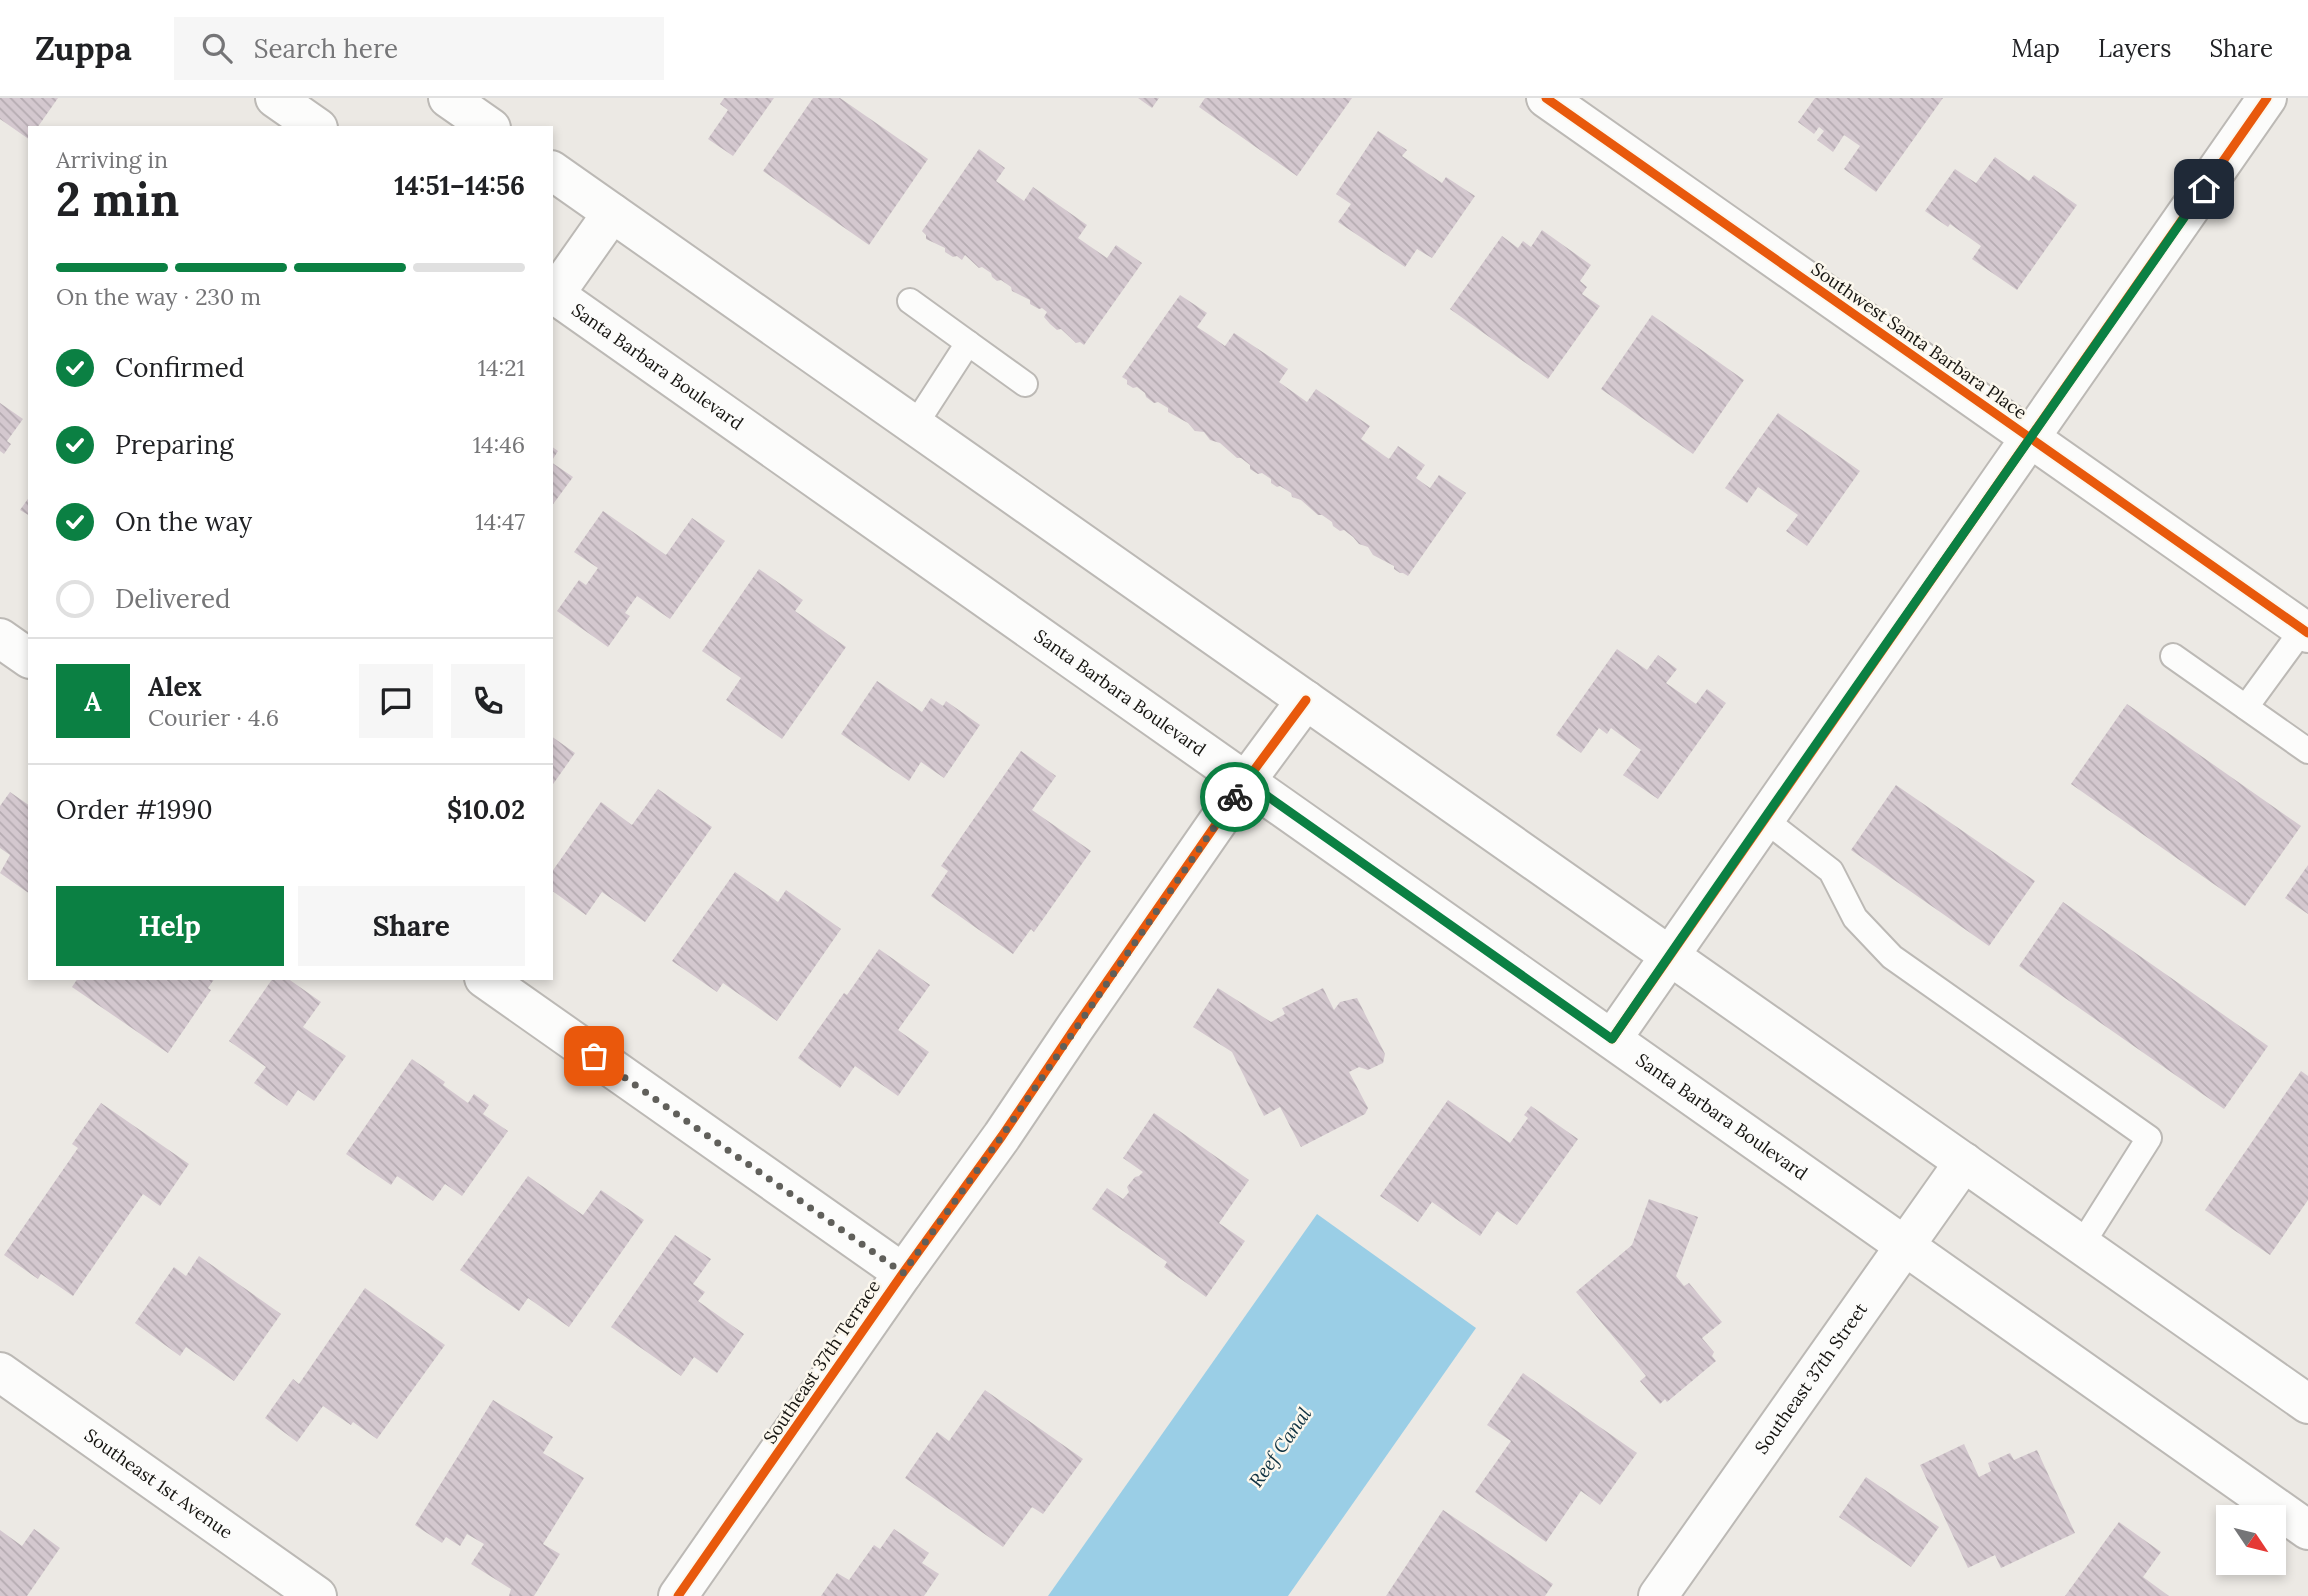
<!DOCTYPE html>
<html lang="en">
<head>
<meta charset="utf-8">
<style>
	:root { --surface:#fff; --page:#f6f6f6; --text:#202124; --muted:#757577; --line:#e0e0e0; --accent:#0b8043 }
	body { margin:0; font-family:Lora,serif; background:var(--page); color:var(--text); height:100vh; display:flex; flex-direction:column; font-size:26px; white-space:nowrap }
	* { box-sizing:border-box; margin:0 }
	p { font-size:23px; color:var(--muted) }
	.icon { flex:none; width:38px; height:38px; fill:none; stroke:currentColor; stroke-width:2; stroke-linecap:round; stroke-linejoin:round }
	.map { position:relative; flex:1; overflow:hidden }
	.details { position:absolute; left:28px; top:28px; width:525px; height:854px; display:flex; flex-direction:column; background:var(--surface); border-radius:0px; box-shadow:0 4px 10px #0003 }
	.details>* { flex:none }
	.needle { width:46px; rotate:125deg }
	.fabs { position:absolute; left:2216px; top:1407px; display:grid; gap:14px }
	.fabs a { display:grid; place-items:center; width:70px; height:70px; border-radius:0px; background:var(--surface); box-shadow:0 4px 10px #0003; font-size:35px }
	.pin { position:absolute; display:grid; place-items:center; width:60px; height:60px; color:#fff; margin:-30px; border-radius:14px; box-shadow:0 4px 10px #0006 }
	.courier { position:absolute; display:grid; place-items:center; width:70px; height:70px; margin:-35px; border:5px solid #0b8043; border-radius:50%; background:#fff; color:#222; box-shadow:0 2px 9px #0007 }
	.overview em { font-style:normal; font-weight:700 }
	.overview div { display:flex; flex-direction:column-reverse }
	.overview { display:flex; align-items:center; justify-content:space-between; height:119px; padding:0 28px }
	h1 { font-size:46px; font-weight:700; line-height:52px }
	.bar { display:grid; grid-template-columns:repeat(4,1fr); gap:10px 7px; align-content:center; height:84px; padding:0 28px }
	.bar i { height:9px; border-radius:5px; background:var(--line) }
	.bar .on { background:var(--accent) }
	.bar p { grid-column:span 4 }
	.line { display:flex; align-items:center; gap:18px; padding:0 28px; border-top:2px solid var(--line) }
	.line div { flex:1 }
	.round { display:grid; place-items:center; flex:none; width:74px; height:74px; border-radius:0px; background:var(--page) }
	ol { padding:0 28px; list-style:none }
	li { display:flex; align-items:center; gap:21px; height:77px }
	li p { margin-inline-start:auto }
	li .icon { padding:7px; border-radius:50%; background:var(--accent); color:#fff; stroke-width:4 }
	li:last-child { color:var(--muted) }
	li i { width:38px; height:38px; border:4px solid var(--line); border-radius:50% }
	.button { display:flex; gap:14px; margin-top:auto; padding:14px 28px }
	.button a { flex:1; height:80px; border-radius:0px; background:var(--accent); color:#fff; font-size:28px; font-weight:700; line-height:80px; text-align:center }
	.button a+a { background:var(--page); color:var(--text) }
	header { display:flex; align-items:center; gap:42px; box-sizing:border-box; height:98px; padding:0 35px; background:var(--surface); border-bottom:2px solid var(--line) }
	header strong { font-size:33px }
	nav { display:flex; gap:38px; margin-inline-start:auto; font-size:24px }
	.search { width:490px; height:63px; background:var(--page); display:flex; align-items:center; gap:18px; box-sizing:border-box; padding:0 24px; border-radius:0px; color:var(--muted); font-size:26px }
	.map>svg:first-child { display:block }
	.water { fill:#9acee6 }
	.building { fill:url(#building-back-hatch) }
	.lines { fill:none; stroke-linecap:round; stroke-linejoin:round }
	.lane-casing { stroke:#bcb9b5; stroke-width:28 }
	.street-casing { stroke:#bcb9b5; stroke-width:42 }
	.secondary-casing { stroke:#bcb9b5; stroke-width:42 }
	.lane { stroke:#fcfcfb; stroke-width:24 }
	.street { stroke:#fcfcfb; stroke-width:38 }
	.secondary { stroke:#fcfcfb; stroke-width:38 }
	.cycleway-casing { stroke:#fcf8ee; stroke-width:13 }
	.cycleway { stroke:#e8590c; stroke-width:9 }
	.done { stroke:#605f5a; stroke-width:7; stroke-dasharray:0 12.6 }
	.route { stroke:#0b8043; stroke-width:9 }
	.labels { text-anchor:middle; stroke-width:5; stroke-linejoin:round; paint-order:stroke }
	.street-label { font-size:18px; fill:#151410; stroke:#fcf8ee }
	.water-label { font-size:19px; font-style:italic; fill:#0e3141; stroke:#fcf8ee }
</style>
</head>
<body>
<header>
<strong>Zuppa</strong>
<div class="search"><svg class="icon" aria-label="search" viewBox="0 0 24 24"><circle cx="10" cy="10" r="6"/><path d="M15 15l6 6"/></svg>Search here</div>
<nav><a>Map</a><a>Layers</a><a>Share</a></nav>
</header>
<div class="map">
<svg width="2308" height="1498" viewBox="0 0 2308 1498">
	<defs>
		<pattern id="building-back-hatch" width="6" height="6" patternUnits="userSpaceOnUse" patternTransform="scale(1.75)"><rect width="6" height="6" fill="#d4c8cf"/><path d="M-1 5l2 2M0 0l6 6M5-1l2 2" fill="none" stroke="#b5abb1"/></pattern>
	</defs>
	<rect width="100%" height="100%" fill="#ece9e4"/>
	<path class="water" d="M1317 1116 1476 1230 1288 1498H1048Z"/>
	<g class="building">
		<path d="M0 0H58L37 30H30V42L0 21Z"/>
		<path d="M724 0H774L733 58 708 41 728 12 720 6Z"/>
		<path d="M813 0H840L928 61 869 147 763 73Z"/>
		<path d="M1138 0H1159L1152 10Z"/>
		<path d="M1205 0H1352L1297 78 1199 9Z"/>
		<path d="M1815 0H1943L1876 94 1844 71 1860 48 1844 37 1833 54 1817 42 1824 33 1819 29 1814 36 1798 24Z"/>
		<path d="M1378 33 1407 52 1402 58 1442 85 1446 79 1475 98 1432 160 1417 151 1405 169 1338 124 1351 106 1336 96Z"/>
		<path d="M979 51 1005 70 996 83 1024 103 1033 89 1087 127 1078 140 1107 160 1116 147 1142 165 1084 247 1080 244 1076 245 1061 231 1057 232 1050 226 1044 219 1047 214 1042 210 1039 211 1030 206V202L1012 193 1011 189 1001 182 997 183 992 179 991 175 982 169 979 170 965 157 962 162 957 158 953 159 945 154V150L926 141V137L922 133Z"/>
		<path d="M1995 59 2029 83 2034 77 2077 107 2017 192 1972 161 1981 148 1950 126 1948 129 1925 113 1955 71 1976 85Z"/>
		<path d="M1542 132 1591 167 1580 183 1587 189 1582 196 1600 208 1548 281 1450 211 1502 138 1518 150 1523 143 1531 149Z"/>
		<path d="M1180 197 1207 215 1197 229 1211 238 1225 248 1234 235 1288 271 1279 284 1307 304 1316 291 1370 328 1361 341 1389 361 1398 348 1425 367 1416 380 1430 390 1439 377 1466 395 1408 478 1403 475H1400L1394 471V468L1373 457 1368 449 1359 446 1353 439 1344 432 1340 433 1333 428 1332 424 1322 417H1318L1301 402 1292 399 1291 395 1280 388 1277 389 1271 385V381L1262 375 1258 376 1250 371V367L1241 360H1237L1220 345 1210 342 1204 334 1195 333 1188 325 1168 314V310L1158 304 1154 305 1146 299 1145 295 1137 289 1133 290 1127 286V282L1122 279Z"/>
		<path d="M1652 217 1744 282 1693 356 1601 291Z"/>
		<path d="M0 305 23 321 7 343 11 346 4 356 0 353Z"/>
		<path d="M1778 315 1860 373 1807 448 1786 433 1798 417 1758 389 1747 405 1725 390Z"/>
		<path d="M551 348 558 353 551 364 573 379 551 409Z"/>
		<path d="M30 398V418L20 412Z"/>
		<path d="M603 413 666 457 692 420 725 443 670 521 637 498 625 515 630 518 608 549 557 513 579 482 586 487 598 470 574 454Z"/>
		<path d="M759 471 803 502 795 513 846 549 782 641 726 602 741 580 702 553Z"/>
		<path d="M1617 551 1647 572 1658 557 1677 571 1666 585 1696 606 1707 591 1726 605 1658 701 1623 677 1641 652 1611 630 1607 636 1599 630 1581 655 1556 637Z"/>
		<path d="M877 583 922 614 931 600 943 608 946 603 980 627 944 680 921 664 909 683 841 636Z"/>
		<path d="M2127 606 2301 728 2245 808 2071 686Z"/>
		<path d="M551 638 575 655 551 689Z"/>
		<path d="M1021 653 1056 678 1032 712 1091 753 1034 834 1031 831 1013 856 931 798 948 773 941 768Z"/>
		<path d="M1896 687 2035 783 1989 848 1851 752Z"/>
		<path d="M658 691 712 729 645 824 602 794 586 817 551 792V775L601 704 632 727Z"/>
		<path d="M10 694 30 708V796L0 775 10 757 0 750V708Z"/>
		<path d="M2308 767V816L2285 800Z"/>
		<path d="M735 774 778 804 786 792 841 831 777 923 723 885 717 894 672 863Z"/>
		<path d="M2063 804 2268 948 2224 1011 2019 868Z"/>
		<path d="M879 851 930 887 898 932 929 954 898 998 855 968 840 990 798 960 844 895 847 897Z"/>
		<path d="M78 880H215L208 890 211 892 168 955 72 889Z"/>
		<path d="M273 880H287L321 904 303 929 346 958 314 1003 298 992 287 1008 254 985 266 969 229 943Z"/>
		<path d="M1218 890 1271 924 1285 916 1282 910 1323 890 1334 912 1340 904 1357 900 1385 956 1383 965 1368 972 1359 969 1349 974 1368 1010 1365 1016 1301 1049 1280 1009 1264 1018 1232 954 1193 929Z"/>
		<path d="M412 961 445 984 443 987 468 1005 474 996 489 1007 483 1016 508 1033 462 1098 445 1086 433 1103 397 1078 391 1087 346 1056Z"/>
		<path d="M2301 973 2308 978V1102L2270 1157 2205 1112Z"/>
		<path d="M1448 1002 1510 1045 1528 1020 1524 1017 1531 1008 1578 1041 1517 1127 1497 1113 1480 1138 1432 1104 1418 1124 1380 1098Z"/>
		<path d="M101 1005 189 1066 160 1108 143 1096 73 1198 41 1176 38 1181 4 1157 78 1050 72 1046Z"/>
		<path d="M1154 1015 1249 1082 1219 1125 1245 1143 1206 1199 1164 1169 1167 1164 1092 1111 1107 1090 1123 1101 1129 1094 1127 1089 1135 1079 1139 1078 1143 1074 1123 1060Z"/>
		<path d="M528 1078 583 1117 601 1092 644 1122 569 1229 528 1200 519 1213 460 1172Z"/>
		<path d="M1649 1101 1698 1119 1676 1178 1684 1188 1689 1185 1722 1224 1702 1240 1714 1254 1712 1258 1716 1263 1667 1304 1665 1301 1660 1306 1640 1283 1646 1278 1576 1194 1632 1147Z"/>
		<path d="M675 1137 711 1161 693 1186 705 1194 698 1203 744 1236 717 1275 694 1259 681 1278 611 1229Z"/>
		<path d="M199 1158 281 1216 234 1283 186 1249 180 1258 135 1225 174 1169 186 1178Z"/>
		<path d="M365 1190 445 1247 377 1341 353 1324 351 1327 323 1308 297 1344 265 1320 293 1281 299 1286Z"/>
		<path d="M1523 1275 1637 1355 1600 1407 1581 1393 1546 1444 1475 1394 1511 1343 1487 1327Z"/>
		<path d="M985 1292 1083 1361 1043 1416 1032 1409 1003 1449 905 1380 937 1334 949 1343Z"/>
		<path d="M493 1302 553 1339 543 1355 584 1380 543 1446 560 1456 534 1498H509L511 1491 471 1466 484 1446 467 1436 460 1448 446 1439 442 1445 415 1427Z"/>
		<path d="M1964 1346 1979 1379 1991 1373 1988 1365 2010 1355 2014 1362 2037 1352 2075 1435 2001 1470 1995 1457 1968 1470 1920 1367Z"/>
		<path d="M1866 1379 1939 1429 1911 1469 1839 1419Z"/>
		<path d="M1443 1412 1553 1486 1545 1498H1386Z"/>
		<path d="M2119 1424 2161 1454 2143 1479 2169 1498H2065Z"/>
		<path d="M34 1431 60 1450 27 1498H0V1432L22 1448Z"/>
		<path d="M894 1431 929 1455 922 1465 939 1476 924 1498H821L837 1475 849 1482 874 1447 880 1451Z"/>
	</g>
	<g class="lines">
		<defs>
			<g id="lane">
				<path d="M910 203 968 245"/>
				<path d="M915 327 968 245 1025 286"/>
				<path d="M2173 558 2308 653"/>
				<path d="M2246 609 2303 531"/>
				<path d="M1764 721 1831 773 1855 820 1892 859 2149 1040 2082 1146"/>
			</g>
			<g id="street">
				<path d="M1546 0 2308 535"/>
				<path d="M0 540 30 561"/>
				<path d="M484 880 903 1175"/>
				<path d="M1612 941C1829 626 2049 314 2267 0"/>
				<path id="s1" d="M0 1274 317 1498"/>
				<path d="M678 1498 903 1175 1002 1038 1074 931 1246 683 1306 602"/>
				<path id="s2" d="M1658 1498 1964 1064"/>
			</g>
			<g id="secondary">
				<path d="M275 0 318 30"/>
				<path d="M448 0 491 30"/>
				<path d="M551 72 2308 1306"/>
				<path id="s3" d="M551 194 2308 1432"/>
				<path d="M555 196 612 115"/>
			</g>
		</defs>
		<use href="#lane" class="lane-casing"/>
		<use href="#street" class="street-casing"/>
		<use href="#secondary" class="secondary-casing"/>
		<use href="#lane" class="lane"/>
		<use href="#street" class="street"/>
		<use href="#secondary" class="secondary"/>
		<defs>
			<g id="cycleway">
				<path d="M1546 0 2308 535"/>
				<path d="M1612 941C1829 626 2049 314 2267 0"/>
				<path d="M678 1498 903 1175 1002 1038 1074 931 1246 683 1306 602"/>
			</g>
		</defs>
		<use href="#cycleway" class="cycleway-casing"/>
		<use href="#cycleway" class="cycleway"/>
	</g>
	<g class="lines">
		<path class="done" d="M594 958 903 1175 1002 1038 1235 699"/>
		<path class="route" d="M1235 699 1246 683 1612 941C1807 656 2007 375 2204 91"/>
	</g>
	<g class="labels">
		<g class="street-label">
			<text transform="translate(1919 243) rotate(35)" y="6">Southwest Santa Barbara Place</text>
			<text dy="6" stroke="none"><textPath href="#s3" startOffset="130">Santa Barbara Boulevard</textPath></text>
			<text dy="6" stroke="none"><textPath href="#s3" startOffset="696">Santa Barbara Boulevard</textPath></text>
			<text dy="6" stroke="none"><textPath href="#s3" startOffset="1432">Santa Barbara Boulevard</textPath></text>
			<text transform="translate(822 1264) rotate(-56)" y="6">Southeast 37th Terrace</text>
			<text dy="6" stroke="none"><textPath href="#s2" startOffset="266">Southeast 37th Street</textPath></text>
			<text dy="6" stroke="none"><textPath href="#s1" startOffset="194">Southeast 1st Avenue</textPath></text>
		</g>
		<g class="water-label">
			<text transform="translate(1280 1349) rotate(-55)" y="7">Reef Canal</text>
		</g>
	</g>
</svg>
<div class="fabs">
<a><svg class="needle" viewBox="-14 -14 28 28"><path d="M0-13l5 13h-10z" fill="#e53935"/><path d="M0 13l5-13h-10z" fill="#757577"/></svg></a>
</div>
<div class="pin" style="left:594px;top:958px;background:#ea580c"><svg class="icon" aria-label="bag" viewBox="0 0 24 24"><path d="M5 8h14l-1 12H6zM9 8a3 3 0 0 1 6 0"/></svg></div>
<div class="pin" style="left:2204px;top:91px;background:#1f2937"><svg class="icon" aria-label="home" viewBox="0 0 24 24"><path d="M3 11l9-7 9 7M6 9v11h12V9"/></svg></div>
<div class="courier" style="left:1235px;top:699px"><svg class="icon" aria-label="bike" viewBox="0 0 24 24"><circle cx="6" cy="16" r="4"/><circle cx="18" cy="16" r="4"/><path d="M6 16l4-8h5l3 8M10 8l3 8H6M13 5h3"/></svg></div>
<section class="details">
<div class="overview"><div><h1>2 min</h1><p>Arriving in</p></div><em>14:51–14:56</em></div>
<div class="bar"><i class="on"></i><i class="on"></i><i class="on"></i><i></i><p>On the way · 230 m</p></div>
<ol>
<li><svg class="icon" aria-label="check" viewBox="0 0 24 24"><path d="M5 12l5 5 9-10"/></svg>Confirmed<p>14:21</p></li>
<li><svg class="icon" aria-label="check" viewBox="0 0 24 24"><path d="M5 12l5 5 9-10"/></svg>Preparing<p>14:46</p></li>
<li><svg class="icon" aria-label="check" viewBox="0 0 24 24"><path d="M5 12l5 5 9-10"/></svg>On the way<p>14:47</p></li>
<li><i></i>Delivered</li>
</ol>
<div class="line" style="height:126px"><b class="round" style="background:var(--accent);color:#fff">A</b><div><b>Alex</b><p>Courier · 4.6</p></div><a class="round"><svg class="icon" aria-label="chat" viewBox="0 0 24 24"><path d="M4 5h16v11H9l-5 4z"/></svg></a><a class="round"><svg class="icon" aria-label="phone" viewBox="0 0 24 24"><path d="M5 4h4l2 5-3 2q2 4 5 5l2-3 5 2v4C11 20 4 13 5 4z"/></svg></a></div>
<div class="line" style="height:91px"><div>Order #1990</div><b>$10.02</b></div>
<div class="button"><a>Help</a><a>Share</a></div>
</section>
</div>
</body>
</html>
